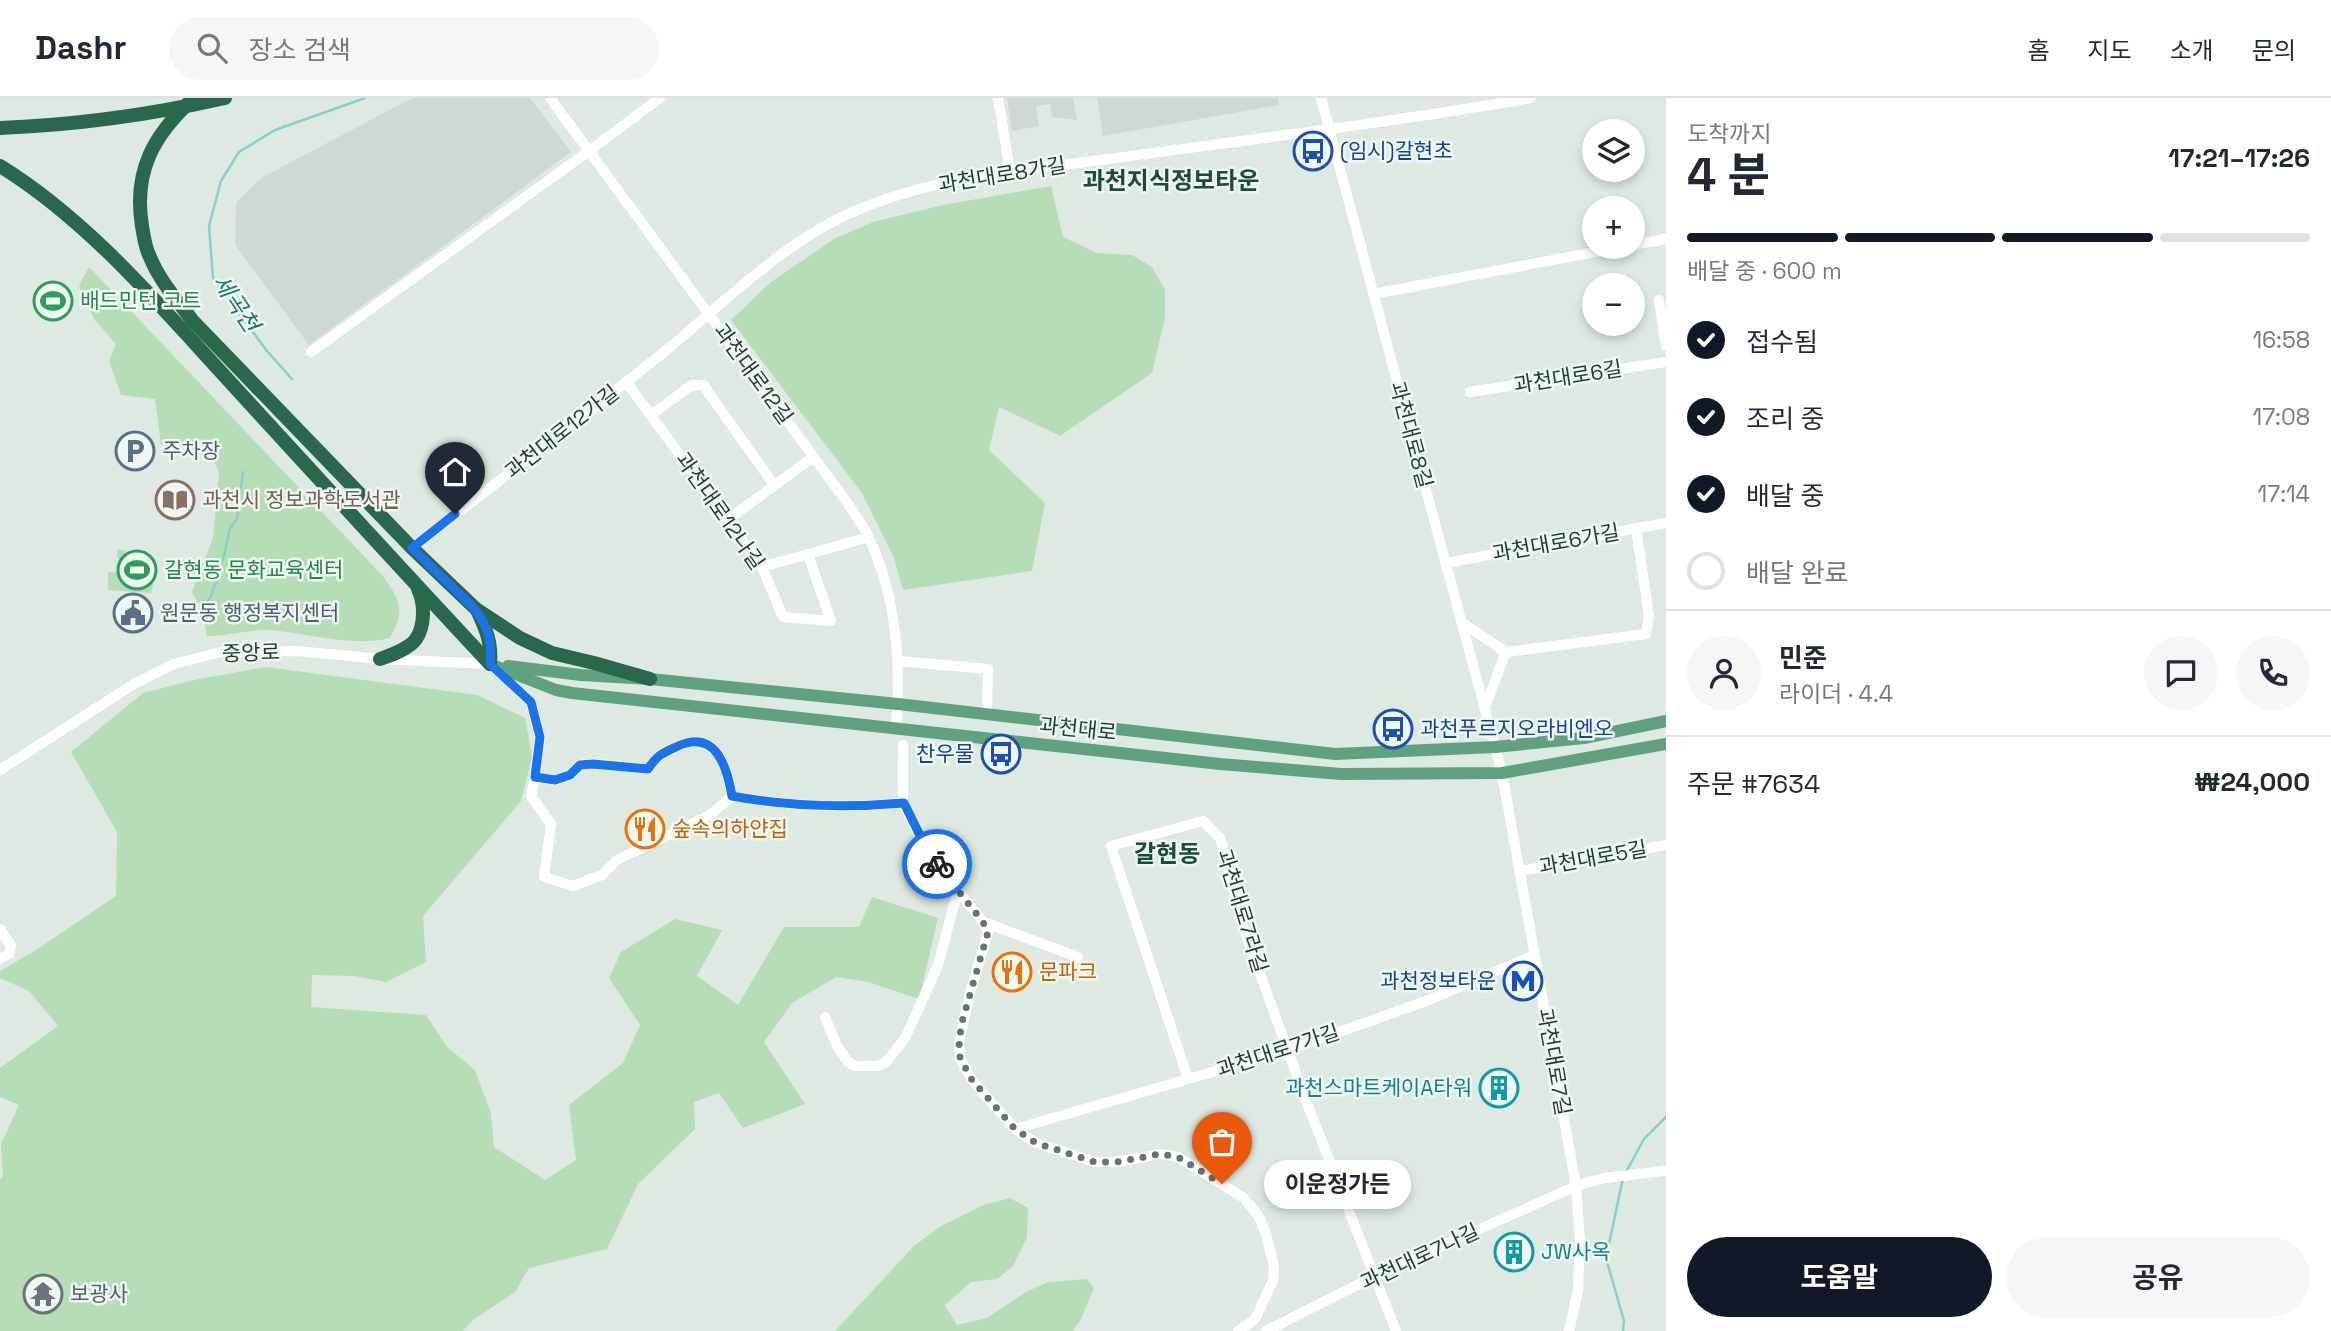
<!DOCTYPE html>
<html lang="ko">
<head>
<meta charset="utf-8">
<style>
	:root { --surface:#fff; --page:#f6f6f7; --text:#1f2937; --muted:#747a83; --line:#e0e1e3; --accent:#111827 }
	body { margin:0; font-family:"Space Grotesk","Noto Sans KR",sans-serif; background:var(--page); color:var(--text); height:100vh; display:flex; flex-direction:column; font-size:26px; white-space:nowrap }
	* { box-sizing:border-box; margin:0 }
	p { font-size:23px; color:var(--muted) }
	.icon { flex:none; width:38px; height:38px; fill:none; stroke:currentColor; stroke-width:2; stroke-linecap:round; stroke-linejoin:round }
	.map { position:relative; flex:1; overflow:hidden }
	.details { display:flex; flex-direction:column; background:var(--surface); width:665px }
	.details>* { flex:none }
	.fabs { position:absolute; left:1582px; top:21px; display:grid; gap:14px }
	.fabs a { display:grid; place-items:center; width:63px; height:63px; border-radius:50%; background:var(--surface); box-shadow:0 4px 10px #0003; font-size:35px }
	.pin { position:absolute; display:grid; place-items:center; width:60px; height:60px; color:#fff; margin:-72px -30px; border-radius:50% 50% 50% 0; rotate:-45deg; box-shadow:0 0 7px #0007 }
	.pin .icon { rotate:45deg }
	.courier { position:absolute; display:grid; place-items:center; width:70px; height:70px; margin:-35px; border:5px solid #1a73e8; border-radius:50%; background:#fff; color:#222; box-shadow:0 2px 9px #0007 }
	.bubble { position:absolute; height:49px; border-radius:24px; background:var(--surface); box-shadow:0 4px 10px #0003; font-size:23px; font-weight:700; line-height:49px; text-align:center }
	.headline em { font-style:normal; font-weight:700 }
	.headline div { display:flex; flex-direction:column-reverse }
	.headline { display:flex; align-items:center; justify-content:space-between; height:119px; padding:0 21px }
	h1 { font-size:46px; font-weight:700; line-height:52px }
	.bar { display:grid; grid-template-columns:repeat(4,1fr); gap:10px 7px; align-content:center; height:84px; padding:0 21px }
	.bar i { height:9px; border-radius:5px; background:var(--line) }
	.bar .current { background:var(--accent) }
	.bar p { grid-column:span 4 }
	.line { display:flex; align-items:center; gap:18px; padding:0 21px; border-top:2px solid var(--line) }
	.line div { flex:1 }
	.round { display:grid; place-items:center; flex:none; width:74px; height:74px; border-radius:37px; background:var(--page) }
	ol { padding:0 21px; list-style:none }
	li { display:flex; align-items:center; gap:21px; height:77px }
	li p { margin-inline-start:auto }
	li .icon { padding:7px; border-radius:50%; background:var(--accent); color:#fff; stroke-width:4 }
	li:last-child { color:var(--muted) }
	li i { width:38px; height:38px; border:4px solid var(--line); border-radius:50% }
	.primary-button { display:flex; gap:14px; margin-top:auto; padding:14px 21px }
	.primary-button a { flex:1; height:80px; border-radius:42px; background:var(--accent); color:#fff; font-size:28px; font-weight:700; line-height:80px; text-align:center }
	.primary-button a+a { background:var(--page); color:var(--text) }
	header { display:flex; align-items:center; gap:42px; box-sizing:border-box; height:98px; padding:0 35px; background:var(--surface); border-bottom:2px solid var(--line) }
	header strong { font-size:33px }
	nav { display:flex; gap:38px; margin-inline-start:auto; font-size:24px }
	.search { width:490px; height:63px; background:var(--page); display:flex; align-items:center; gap:18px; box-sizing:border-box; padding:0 24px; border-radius:38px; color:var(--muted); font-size:26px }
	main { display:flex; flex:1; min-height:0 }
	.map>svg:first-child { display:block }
	.built { fill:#ccdad0 }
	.green { fill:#b5ddb6 }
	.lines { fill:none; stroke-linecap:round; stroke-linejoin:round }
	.stream { stroke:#82d3cb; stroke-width:2.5 }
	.minor { stroke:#fff; stroke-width:10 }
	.major { stroke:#60a280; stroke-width:12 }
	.highway { stroke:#29684b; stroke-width:14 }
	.done { stroke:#62786b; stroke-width:7; stroke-dasharray:0 12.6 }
	.route { stroke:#1a73e8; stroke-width:9 }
	.labels { text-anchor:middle; stroke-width:5; stroke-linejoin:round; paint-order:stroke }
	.transit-label { font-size:21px; fill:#164399; stroke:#eef7f0; text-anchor:start }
	.street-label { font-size:21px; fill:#1f3b2c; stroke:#eef7f0 }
	.leisure-label { font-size:21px; fill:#27864d; stroke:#eef7f0; text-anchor:start }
	.service-label { font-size:21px; fill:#4e5e75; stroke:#eef7f0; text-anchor:start }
	.education-label { font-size:21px; fill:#785e54; stroke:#eef7f0; text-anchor:start }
	.food-label { font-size:21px; fill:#c56008; stroke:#eef7f0; text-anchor:start }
	.culture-label { font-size:21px; fill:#0d838f; stroke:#eef7f0; text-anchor:end }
	.worship-label { font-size:21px; fill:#5b616d; stroke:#eef7f0; text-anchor:start }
	.water-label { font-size:23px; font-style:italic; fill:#167970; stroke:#eef7f0 }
	.quarter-label { font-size:24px; font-weight:bold; fill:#1a4d34; stroke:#eef7f0 }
</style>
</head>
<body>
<header>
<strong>Dashr</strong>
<div class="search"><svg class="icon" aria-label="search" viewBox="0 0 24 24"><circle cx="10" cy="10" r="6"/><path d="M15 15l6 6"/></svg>장소 검색</div>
<nav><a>홈</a><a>지도</a><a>소개</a><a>문의</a></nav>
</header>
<main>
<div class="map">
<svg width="1666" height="1233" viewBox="0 0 1666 1233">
	<rect width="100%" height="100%" fill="#deeae1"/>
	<g class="built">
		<path d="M412 0H530L571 54 309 247 235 147 236 105 261 80Z"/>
		<path d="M1007 0H1073L1077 22 1052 19 1050 6 1036 8 1039 28 1012 33Z"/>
		<path d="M1097 0H1278L1279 7 1103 38Z"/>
	</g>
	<g class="green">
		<path d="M1051 88 1063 139 1097 155 1132 157 1152 169 1165 192V219L1152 275 1060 338 999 309 989 352 1045 405 1032 473 903 492 894 460 862 395 731 222 771 184 834 141 873 124 943 107Z"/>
		<path d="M89 169 382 477C400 502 406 511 390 540 350 550 307 534 267 532 247 532 227 538 207 538L203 515 192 494 213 440 219 375 211 354 161 347 155 301 121 297 109 263 116 246 94 221 79 188Z"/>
		<path d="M118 451C136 454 145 469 154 483L151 495 108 492V474H127L117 458Z"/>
		<path d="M266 569 477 597 525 620 532 659 521 703 423 818 426 864 386 884 355 878 312 877 311 909 426 917 447 949 475 972 491 1015 494 1049 545 1082 576 1062 569 1007 623 965 640 927 609 880 621 854 675 821 722 832 697 878 738 907 784 829H859L872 799 938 820 919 901 868 884 836 879 792 905 764 944 805 1006 743 1030 719 995 694 1004 695 1031 638 1086 607 1151 529 1170 515 1194 473 1222 463 1233H0V1081L3 1078 1 1046 19 1007 0 999V970L58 928 29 893 0 880V873L36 852 116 798 117 734 71 654 143 595 194 582Z"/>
		<path d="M1010 1100 1028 1110 1027 1139 1013 1168 997 1181 971 1184 945 1207 957 1227 987 1220 1026 1194 1048 1184 1087 1181 1094 1190 1081 1221 1073 1233H835L914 1148 941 1128 983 1107Z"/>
	</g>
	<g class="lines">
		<g class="stream">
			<path d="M292 281 267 253 213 180 209 128 221 83 239 54 275 32 365 0"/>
			<path d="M206 505 211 498 224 458 230 430 237 421 243 374"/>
			<path d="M1626 1074 1644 1041 1666 1019"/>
			<path d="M1623 1080 1606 1160 1624 1223 1623 1233"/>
		</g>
		<g class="minor">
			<path d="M550 0 846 403C854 415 863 427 869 440 897 500 901 566 896 631"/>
			<path d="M998 0 1010 74"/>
			<path d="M1321 0 1502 675 1576 1088 1580 1143 1578 1193 1569 1233"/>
			<path d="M1633 147 1666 141"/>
			<path d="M1373 196 1622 149"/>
			<path d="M1659 202 1666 248"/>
			<path d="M311 254 589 53 660 0"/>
			<path d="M627 285 762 469 783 519 831 523 808 457"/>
			<path d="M1470 294 1666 264"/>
			<path d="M651 317 692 287H703L774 387"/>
			<path d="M729 421 813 359"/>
			<path d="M412 450C496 385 581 321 664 254 724 205 787 140 860 111 940 77 1031 72 1116 60 1254 41 1393 24 1531 0"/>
			<path d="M1446 465 1666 425"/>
			<path d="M762 469 869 439"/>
			<path d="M1461 524 1506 554 1646 536 1649 518 1636 430"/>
			<path d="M898 563 988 571 987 616"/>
			<path d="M1485 609 1506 554"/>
			<path d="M903 647V705L927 754 983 824 988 834 970 895 959 944 960 960 972 982 1015 1031 1036 1045 1095 1064H1117L1160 1056 1178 1059 1244 1100 1259 1119 1266 1136 1274 1168 1273 1183 1255 1221 1238 1233"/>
			<path d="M0 672 134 586 174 566 221 554 297 553 380 561 490 566 531 604 540 639 535 679C548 683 562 684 573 675 574 673 578 668 581 667 591 663 635 670 648 671 658 656 663 655 678 648 716 631 727 669 732 698 791 709 844 710 903 705"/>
			<path d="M535 679 531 698 551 726 544 779 573 788 602 777 617 762 710 717 732 698"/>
			<path d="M1520 773 1666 747"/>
			<path d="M983 824 1078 859"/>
			<path d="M0 831 11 848 9 856 0 861"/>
			<path d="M825 919 837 948 849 965 855 968H877L885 965 903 943 911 928 938 867 958 792"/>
			<path d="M1188 981 1111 748 1203 723 1220 740 1244 832 1308 1008 1396 1233"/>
			<path d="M1015 1031 1289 952 1429 902 1534 857"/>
			<path d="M1266 1233 1375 1178 1576 1088 1604 1080 1664 1073"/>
		</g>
		<g class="major">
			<path d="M490 566 556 592 572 595 1220 666 1341 676 1502 675 1666 646"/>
			<path d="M508 568 581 577 650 581 898 606 1335 656 1495 649 1584 640 1666 623"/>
		</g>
		<g class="highway">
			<path d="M194 0C154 36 133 73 142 128 144 139 145 150 150 159 159 182 177 202 192 222L412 450 476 511 520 540 552 555 594 565 650 581"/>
			<path d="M0 30C77 27 150 17 225 0"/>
			<path d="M0 68C88 122 161 209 231 285 317 379 403 473 490 566"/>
			<path d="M477 512C486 531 492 545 490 566"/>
			<path d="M380 561C391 557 409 551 416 541 425 528 425 505 418 491"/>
		</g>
	</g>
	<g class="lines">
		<path class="done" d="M937 766 983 824 988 834 962 924 959 944 960 960 972 982 1015 1031 1036 1045 1095 1064H1117L1160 1056 1178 1059 1222 1086"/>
		<path class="route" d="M455 416 412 450C424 461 435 473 447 484 474 510 495 525 490 566L531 604 540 639 535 679 555 682 570 677 580 667 593 666 648 671C658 656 663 655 678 648 716 631 727 669 732 698 790 709 845 710 904 705L928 754 937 766"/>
	</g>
	<defs>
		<symbol id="bus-ring" viewBox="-11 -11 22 22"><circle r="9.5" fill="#eef7f0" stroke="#1a4fb4" stroke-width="1.5"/><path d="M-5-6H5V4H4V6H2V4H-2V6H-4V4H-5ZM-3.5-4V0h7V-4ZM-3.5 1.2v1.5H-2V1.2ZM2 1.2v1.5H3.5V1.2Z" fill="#1a4fb4"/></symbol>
		<symbol id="stadium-ring" viewBox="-11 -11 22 22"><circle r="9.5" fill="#eef7f0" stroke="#2e9e5b" stroke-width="1.5"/><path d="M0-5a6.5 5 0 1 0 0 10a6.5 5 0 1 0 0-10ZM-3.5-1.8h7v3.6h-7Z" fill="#2e9e5b"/></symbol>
		<symbol id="parking-ring" viewBox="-11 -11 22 22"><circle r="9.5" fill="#eef7f0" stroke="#5c6f8a" stroke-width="1.5"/><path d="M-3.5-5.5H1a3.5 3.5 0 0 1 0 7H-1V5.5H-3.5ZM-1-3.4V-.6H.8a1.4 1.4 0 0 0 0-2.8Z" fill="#5c6f8a"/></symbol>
		<symbol id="library-ring" viewBox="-11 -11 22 22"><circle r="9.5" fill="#eef7f0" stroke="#8d6e63" stroke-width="1.5"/><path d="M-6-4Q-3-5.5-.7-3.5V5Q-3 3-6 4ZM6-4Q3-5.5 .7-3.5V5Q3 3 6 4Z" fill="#8d6e63"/></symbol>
		<symbol id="civic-ring" viewBox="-11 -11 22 22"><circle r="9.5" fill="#eef7f0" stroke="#5c6f8a" stroke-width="1.5"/><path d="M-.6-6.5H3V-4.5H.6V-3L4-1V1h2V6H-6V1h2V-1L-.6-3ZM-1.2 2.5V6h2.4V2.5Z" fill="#5c6f8a"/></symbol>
		<symbol id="restaurant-ring" viewBox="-11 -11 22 22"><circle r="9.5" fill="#eef7f0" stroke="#e8710a" stroke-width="1.5"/><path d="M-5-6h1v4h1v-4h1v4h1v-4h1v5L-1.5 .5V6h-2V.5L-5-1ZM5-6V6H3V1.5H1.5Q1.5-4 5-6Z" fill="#e8710a"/></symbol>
		<symbol id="metro-ring" viewBox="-11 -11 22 22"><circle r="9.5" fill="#eef7f0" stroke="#1a4fb4" stroke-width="1.5"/><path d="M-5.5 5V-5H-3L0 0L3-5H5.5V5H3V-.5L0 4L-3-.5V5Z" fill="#1a4fb4"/></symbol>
		<symbol id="building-ring" viewBox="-11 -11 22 22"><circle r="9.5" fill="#eef7f0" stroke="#0f9aa8" stroke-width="1.5"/><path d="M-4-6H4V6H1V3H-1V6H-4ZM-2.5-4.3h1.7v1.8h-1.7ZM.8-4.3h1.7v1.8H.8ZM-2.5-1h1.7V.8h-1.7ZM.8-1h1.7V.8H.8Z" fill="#0f9aa8"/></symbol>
		<symbol id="temple-ring" viewBox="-11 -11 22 22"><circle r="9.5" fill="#eef7f0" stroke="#6b7280" stroke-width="1.5"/><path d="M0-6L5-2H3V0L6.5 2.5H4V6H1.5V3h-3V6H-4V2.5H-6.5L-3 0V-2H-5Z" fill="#6b7280"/></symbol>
	</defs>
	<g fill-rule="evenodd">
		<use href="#bus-ring" x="1291" y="31" width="44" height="44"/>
		<use href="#stadium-ring" x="31" y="181" width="44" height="44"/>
		<use href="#parking-ring" x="113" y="331" width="44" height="44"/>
		<use href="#library-ring" x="153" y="380" width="44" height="44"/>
		<use href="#stadium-ring" x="115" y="450" width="44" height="44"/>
		<use href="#civic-ring" x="111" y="493" width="44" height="44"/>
		<use href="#bus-ring" x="1371" y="609" width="44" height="44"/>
		<use href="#bus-ring" x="979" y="634" width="44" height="44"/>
		<use href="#restaurant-ring" x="623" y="709" width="44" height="44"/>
		<use href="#restaurant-ring" x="990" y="852" width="44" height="44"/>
		<use href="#metro-ring" x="1501" y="861" width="44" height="44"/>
		<use href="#building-ring" x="1477" y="968" width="44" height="44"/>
		<use href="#building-ring" x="1492" y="1132" width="44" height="44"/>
		<use href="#temple-ring" x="21" y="1174" width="44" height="44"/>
	</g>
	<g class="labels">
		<g class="transit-label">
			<text x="1340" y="60">(임시)갈현초</text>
			<text x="1420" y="638">과천푸르지오라비엔오</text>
			<text x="974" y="663" text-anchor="end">찬우물</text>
			<text x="1496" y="890" text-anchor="end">과천정보타운</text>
		</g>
		<g class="street-label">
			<text transform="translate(1002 77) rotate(-9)" y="7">과천대로8가길</text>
			<text transform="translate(753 276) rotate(54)" y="7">과천대로12길</text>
			<text transform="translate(1568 279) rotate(-9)" y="7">과천대로6길</text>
			<text transform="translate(562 334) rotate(-38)" y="7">과천대로12가길</text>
			<text transform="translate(1411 337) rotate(75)" y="7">과천대로8길</text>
			<text transform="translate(720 413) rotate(55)" y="7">과천대로12나길</text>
			<text transform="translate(1556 445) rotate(-10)" y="7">과천대로6가길</text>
			<text transform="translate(251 555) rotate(-2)" y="7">중앙로</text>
			<text transform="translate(1078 631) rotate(6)" y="7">과천대로</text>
			<text transform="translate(1593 760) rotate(-10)" y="7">과천대로5길</text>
			<text transform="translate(1242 813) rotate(73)" y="7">과천대로7라길</text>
			<text transform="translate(1278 953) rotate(-18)" y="7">과천대로7가길</text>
			<text transform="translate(1554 964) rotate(80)" y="7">과천대로7길</text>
			<text transform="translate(1420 1159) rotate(-25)" y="7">과천대로7나길</text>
		</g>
		<g class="leisure-label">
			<text x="80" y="210">배드민턴 코트</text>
			<text x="164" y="479">갈현동 문화교육센터</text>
		</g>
		<g class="service-label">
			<text x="162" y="360">주차장</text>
			<text x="160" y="522">원문동 행정복지센터</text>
		</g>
		<g class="education-label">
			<text x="202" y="409">과천시 정보과학도서관</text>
		</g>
		<g class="food-label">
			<text x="672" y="738">숲속의하얀집</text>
			<text x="1039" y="881">문파크</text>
		</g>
		<g class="culture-label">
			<text x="1472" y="997">과천스마트케이A타워</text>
			<text x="1541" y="1161" text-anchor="start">JW사옥</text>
		</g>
		<g class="worship-label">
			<text x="70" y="1203">보광사</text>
		</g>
		<g class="water-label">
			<text transform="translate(236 205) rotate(56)" y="8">세곡천</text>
		</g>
		<g class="quarter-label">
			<text x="1171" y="91">과천지식정보타운</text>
			<text x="1167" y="764">갈현동</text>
		</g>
	</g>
</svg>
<div class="fabs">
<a><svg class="icon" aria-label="layers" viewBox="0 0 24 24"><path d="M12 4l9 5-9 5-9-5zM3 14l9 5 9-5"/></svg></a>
<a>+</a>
<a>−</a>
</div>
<div class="pin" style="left:1222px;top:1086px;background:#ea580c"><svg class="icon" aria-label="bag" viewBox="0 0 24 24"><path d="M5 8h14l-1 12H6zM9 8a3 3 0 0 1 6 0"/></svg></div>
<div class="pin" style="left:455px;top:416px;background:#1f2937"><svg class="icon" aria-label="home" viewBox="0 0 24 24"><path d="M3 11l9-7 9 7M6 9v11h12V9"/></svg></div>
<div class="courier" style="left:937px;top:766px"><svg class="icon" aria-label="bike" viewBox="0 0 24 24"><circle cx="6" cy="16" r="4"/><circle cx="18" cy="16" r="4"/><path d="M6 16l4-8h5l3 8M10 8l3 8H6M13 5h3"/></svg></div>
<div class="bubble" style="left:1264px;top:1062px;width:147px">이운정가든</div>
</div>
<section class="details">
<div class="headline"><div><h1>4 분</h1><p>도착까지</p></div><em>17:21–17:26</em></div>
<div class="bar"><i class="current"></i><i class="current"></i><i class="current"></i><i></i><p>배달 중 · 600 m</p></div>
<ol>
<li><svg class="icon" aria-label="check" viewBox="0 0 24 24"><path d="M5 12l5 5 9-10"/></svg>접수됨<p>16:58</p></li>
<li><svg class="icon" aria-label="check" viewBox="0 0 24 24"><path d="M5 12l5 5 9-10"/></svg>조리 중<p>17:08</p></li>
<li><svg class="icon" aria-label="check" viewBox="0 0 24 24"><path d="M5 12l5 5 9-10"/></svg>배달 중<p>17:14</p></li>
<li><i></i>배달 완료</li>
</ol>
<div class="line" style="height:126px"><a class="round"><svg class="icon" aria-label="person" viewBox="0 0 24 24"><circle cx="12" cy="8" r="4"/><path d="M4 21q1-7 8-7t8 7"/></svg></a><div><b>민준</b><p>라이더 · 4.4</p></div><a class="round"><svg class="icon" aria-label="chat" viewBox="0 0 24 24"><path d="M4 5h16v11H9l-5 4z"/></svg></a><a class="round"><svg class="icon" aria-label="phone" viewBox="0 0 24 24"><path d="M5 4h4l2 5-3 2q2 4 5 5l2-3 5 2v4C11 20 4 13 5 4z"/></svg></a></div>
<div class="line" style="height:91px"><div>주문 #7634</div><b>₩24,000</b></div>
<div class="primary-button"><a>도움말</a><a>공유</a></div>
</section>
</main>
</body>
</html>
